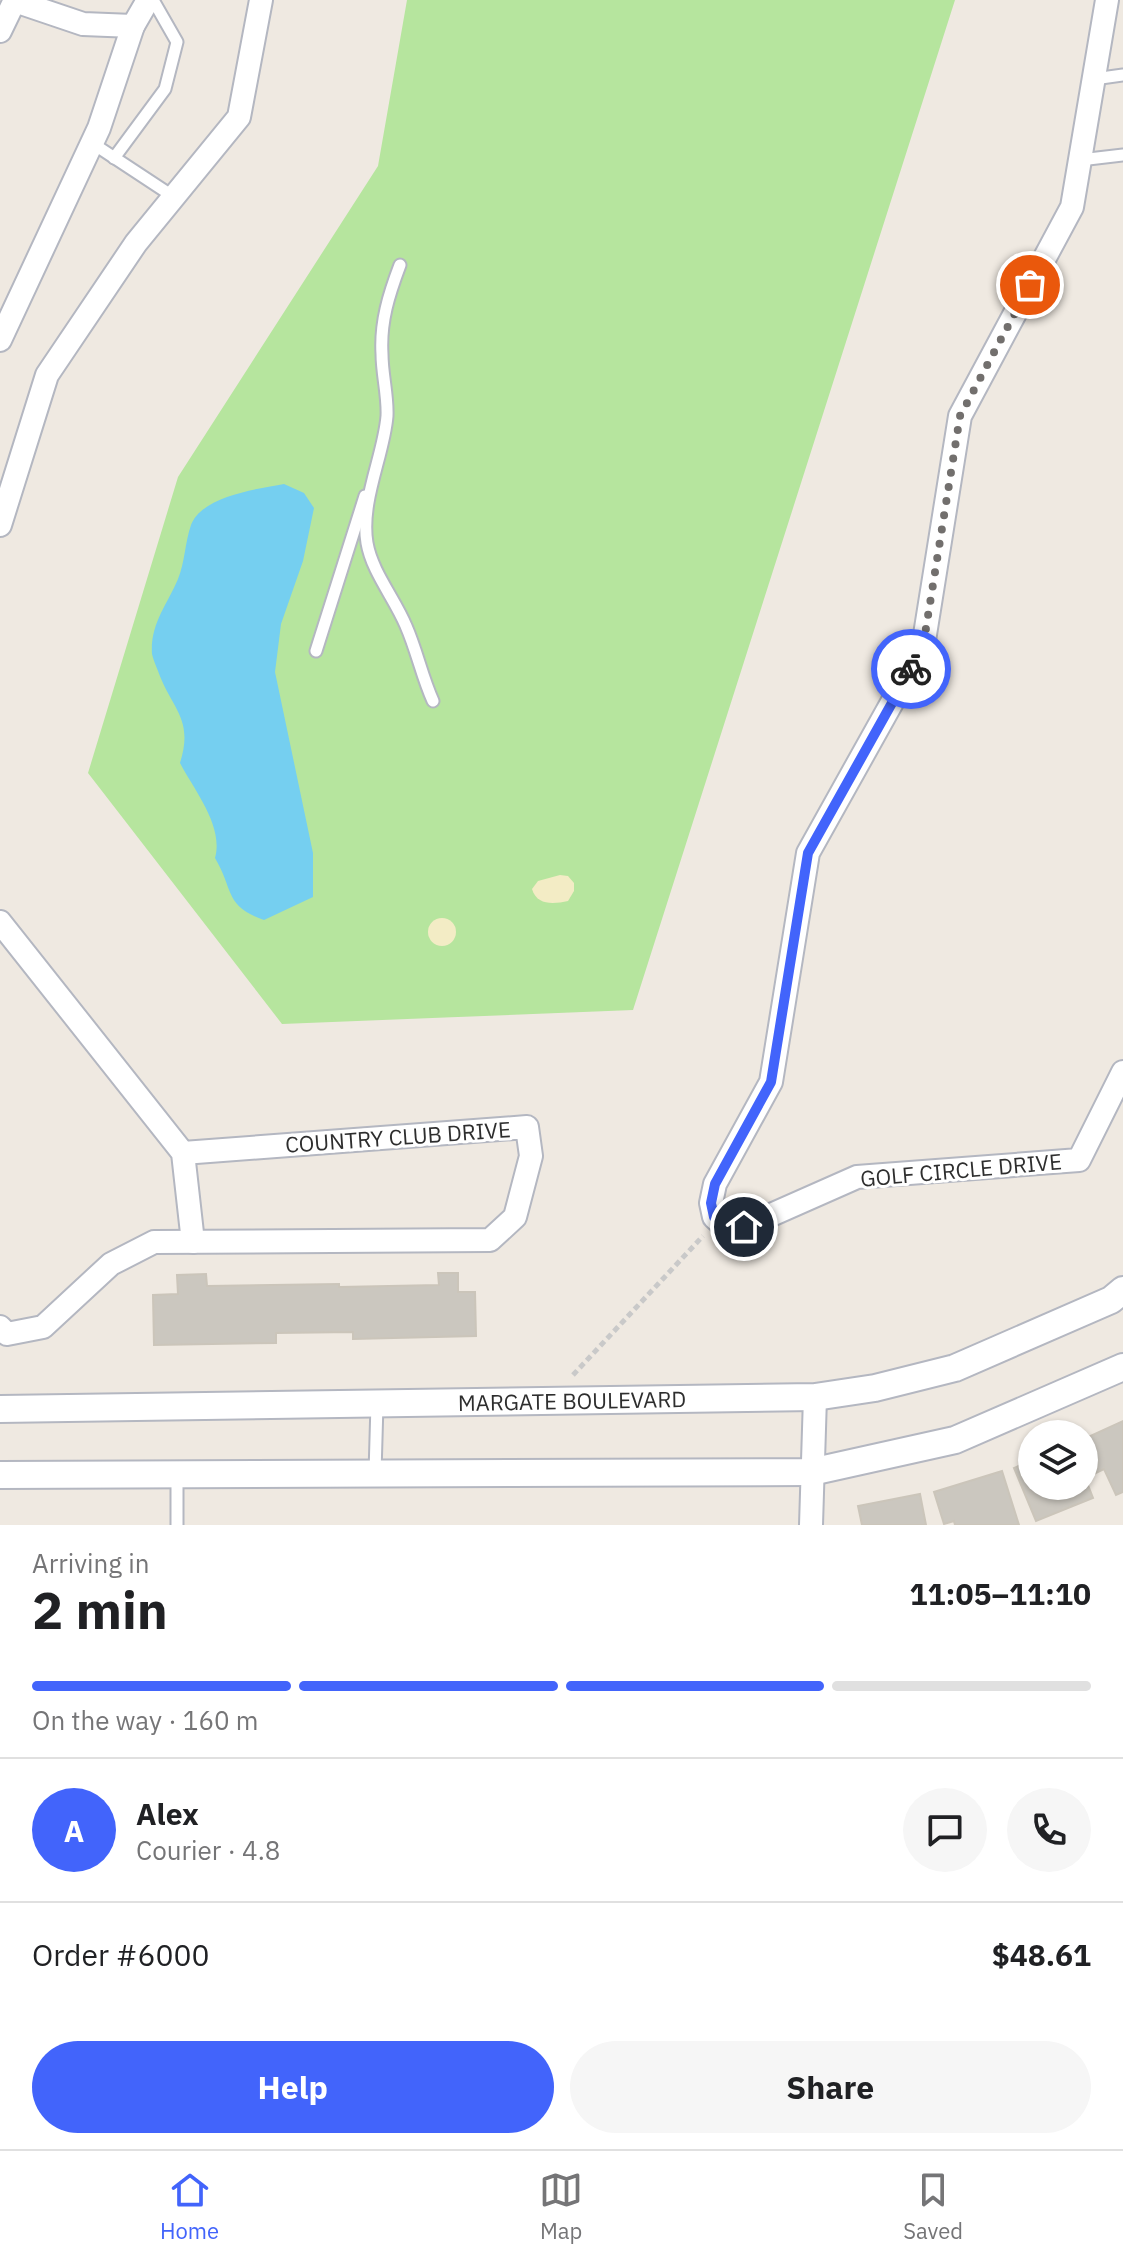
<!DOCTYPE html>
<html lang="en">
<head>
<meta charset="utf-8">
<style>
	:root { --surface:#fff; --page:#f6f6f6; --text:#202124; --muted:#757577; --line:#e0e0e0; --accent:#4264fb }
	body { margin:0; font-family:"IBM Plex Sans",sans-serif; background:var(--page); color:var(--text); height:100vh; display:flex; flex-direction:column; font-size:30px; white-space:nowrap }
	* { box-sizing:border-box; margin:0 }
	p { font-size:26px; color:var(--muted) }
	.icon { flex:none; width:44px; height:44px; fill:none; stroke:currentColor; stroke-width:2; stroke-linecap:round; stroke-linejoin:round }
	.map { position:relative; height:1525px; overflow:hidden }
	.side { display:flex; flex-direction:column; background:var(--surface); flex:1 }
	.side>* { flex:none }
	.controls { position:absolute; left:1018px; top:1420px; display:grid; gap:16px }
	.controls a { display:grid; place-items:center; width:80px; height:80px; border-radius:50%; background:var(--surface); box-shadow:0 2px 6px #0004; font-size:40px }
	.pin { position:absolute; display:grid; place-items:center; width:68px; height:68px; color:#fff; margin:-34px; border:4px solid #fff; border-radius:50%; box-shadow:0 2px 8px #0007 }
	.courier { position:absolute; display:grid; place-items:center; width:80px; height:80px; margin:-40px; border:6px solid #4264fb; border-radius:50%; background:#fff; color:#222; box-shadow:0 2px 10px #0007 }
	.summary em { font-style:normal; font-weight:700 }
	.summary div { display:flex; flex-direction:column-reverse }
	.summary { display:flex; align-items:center; justify-content:space-between; height:136px; padding:0 32px }
	h1 { font-size:52px; font-weight:700; line-height:60px }
	.bar { display:grid; grid-template-columns:repeat(4,1fr); gap:12px 8px; align-content:center; height:96px; padding:0 32px }
	.bar i { height:10px; border-radius:6px; background:var(--line) }
	.bar .current { background:var(--accent) }
	.bar p { grid-column:span 4 }
	.line { display:flex; align-items:center; gap:20px; padding:0 32px; border-top:2px solid var(--line) }
	.line div { flex:1 }
	.round { display:grid; place-items:center; flex:none; width:84px; height:84px; border-radius:42px; background:var(--page) }
	.action { display:flex; gap:16px; margin-top:auto; padding:16px 32px }
	.action a { flex:1; height:92px; border-radius:48px; background:var(--accent); color:#fff; font-size:32px; font-weight:700; line-height:92px; text-align:center }
	.action a+a { background:var(--page); color:var(--text) }
	.tabs { display:flex; justify-content:space-around; align-items:center; height:112px; border-top:2px solid var(--line); background:var(--surface); font-size:22px; color:var(--muted) }
	.tabs a { display:grid; justify-items:center; gap:4px }
	.tabs .current { color:var(--accent) }
	.map>svg:first-child { display:block }
	.green { fill:#b6e59e }
	.sand { fill:#f3ecc5 }
	.water { fill:#75cff0 }
	.building { fill:#cbc7bf; stroke:#cbc5ba; stroke-width:2 }
	.lines { fill:none; stroke-linecap:round; stroke-linejoin:round }
	.service-casing { stroke:#b4b7c1; stroke-width:15 }
	.minor-casing { stroke:#b4b7c1; stroke-width:26 }
	.tertiary-casing { stroke:#b4b7c1; stroke-width:30 }
	.path { stroke:#c9c9c9; stroke-width:5; stroke-dasharray:6 4; stroke-linecap:butt }
	.service { stroke:#fff; stroke-width:11 }
	.minor { stroke:#fff; stroke-width:22 }
	.tertiary { stroke:#fff; stroke-width:26 }
	.done { stroke:#726f6d; stroke-width:8; stroke-dasharray:0 14.4 }
	.route { stroke:#4264fb; stroke-width:10 }
	.labels { text-anchor:middle; stroke-width:6; stroke-linejoin:round; paint-order:stroke }
	.street-label { font-size:22px; fill:#2e2e2e; stroke:#fff }
</style>
</head>
<body>
<div class="map">
<svg width="1123" height="1525" viewBox="0 0 1123 1525">
	<rect width="100%" height="100%" fill="#efe9e1"/>
	<path class="green" d="M407 0H955L633 1010 282 1024 88 773 178 477 378 166Z"/>
	<g class="sand">
		<path d="M560 875 568 876 574 883V891L568 901C554 904 537 906 532 889L538 881Z"/>
		<circle cx="442" cy="932" r="14"/>
	</g>
	<path class="water" d="M284 484 304 493 314 508 303 561 281 624 275 672 313 853V897L264 920C224 906 234 890 215 858 224 826 194 790 180 763 194 718 172 710 158 671 156 666 153 659 152 654 150 624 167 605 178 579 185 562 185 542 191 525 202 496 257 489 284 484Z"/>
	<g class="building">
		<path d="M438 1273H458V1292H475L476 1336 353 1339V1332L276 1333V1343L154 1345 153 1295 178 1294 177 1275 206 1274 207 1286 339 1284V1287L439 1285Z"/>
		<path d="M1123 1421V1492L1116 1495 1104 1469 1094 1474 1084 1453V1439Z"/>
		<path d="M1032 1460V1486H1084V1475L1093 1498 1036 1521 1014 1468Z"/>
		<path d="M1002 1471 1019 1525H955L954 1521 944 1524 934 1492Z"/>
		<path d="M920 1494 926 1525H862L858 1506Z"/>
	</g>
	<g class="lines">
		<defs>
			<g id="service">
				<path d="M1094 79 1123 75"/>
				<path d="M92 143 174 197"/>
				<path d="M114 158 165 89 177 42 153 0"/>
				<path d="M1080 160 1123 155"/>
				<path d="M400 265C389 294 380 322 382 354 382 375 388 395 387 416 384 455 360 501 367 543 372 572 395 599 406 626 417 651 422 677 433 701"/>
				<path d="M316 651 365 496"/>
				<path d="M375 1473 377 1404"/>
				<path d="M177 1474V1525"/>
			</g>
			<g id="minor">
				<path d="M1107 0 1072 207 960 416 923 647 808 853 771 1082 715 1184 711 1203 714 1217 724 1226 744 1227 857 1177 1079 1160 1123 1072"/>
				<path d="M15 1 83 24 133 26"/>
				<path d="M0 31 15 0"/>
				<path d="M0 340 99 128 133 26 148 0"/>
				<path d="M0 525 47 375 136 243 239 117 261 0"/>
				<path d="M0 922 183 1153 193 1242"/>
				<path d="M0 1327 7 1334 43 1327 111 1264 154 1242 490 1240 515 1217 531 1156 527 1127 183 1153"/>
				<path d="M811 1525 815 1397"/>
			</g>
			<g id="tertiary">
				<path d="M0 1409 815 1397 875 1388 955 1368 1111 1300 1123 1290"/>
				<path d="M0 1475 811 1472 955 1440 1123 1367"/>
			</g>
		</defs>
		<use href="#service" class="service-casing"/>
		<use href="#minor" class="minor-casing"/>
		<use href="#tertiary" class="tertiary-casing"/>
		<path class="path" d="M573 1375 703 1236"/>
		<use href="#service" class="service"/>
		<use href="#minor" class="minor"/>
		<use href="#tertiary" class="tertiary"/>
	</g>
	<g class="lines">
		<path class="done" d="M911 669 923 647 960 416 1030 285"/>
		<path class="route" d="M744 1227 724 1226 714 1217 711 1203 715 1184 771 1082 808 853 911 669"/>
	</g>
	<g class="labels">
		<g class="street-label">
			<text transform="translate(398 1137) rotate(-4)" y="8">COUNTRY CLUB DRIVE</text>
			<text transform="translate(961 1170) rotate(-5)" y="8">GOLF CIRCLE DRIVE</text>
			<text transform="translate(572 1401) rotate(-1)" y="8">MARGATE BOULEVARD</text>
		</g>
	</g>
</svg>
<div class="controls">
<a><svg class="icon" aria-label="layers" viewBox="0 0 24 24"><path d="M12 4l9 5-9 5-9-5zM3 14l9 5 9-5"/></svg></a>
</div>
<div class="pin" style="left:1030px;top:285px;background:#ea580c"><svg class="icon" aria-label="bag" viewBox="0 0 24 24"><path d="M5 8h14l-1 12H6zM9 8a3 3 0 0 1 6 0"/></svg></div>
<div class="pin" style="left:744px;top:1227px;background:#1f2937"><svg class="icon" aria-label="home" viewBox="0 0 24 24"><path d="M3 11l9-7 9 7M6 9v11h12V9"/></svg></div>
<div class="courier" style="left:911px;top:669px"><svg class="icon" aria-label="bike" viewBox="0 0 24 24"><circle cx="6" cy="16" r="4"/><circle cx="18" cy="16" r="4"/><path d="M6 16l4-8h5l3 8M10 8l3 8H6M13 5h3"/></svg></div>
</div>
<section class="side">
<div class="summary"><div><h1>2 min</h1><p>Arriving in</p></div><em>11:05–11:10</em></div>
<div class="bar"><i class="current"></i><i class="current"></i><i class="current"></i><i></i><p>On the way · 160 m</p></div>
<div class="line" style="height:144px"><b class="round" style="background:var(--accent);color:#fff">A</b><div><b>Alex</b><p>Courier · 4.8</p></div><a class="round"><svg class="icon" aria-label="chat" viewBox="0 0 24 24"><path d="M4 5h16v11H9l-5 4z"/></svg></a><a class="round"><svg class="icon" aria-label="phone" viewBox="0 0 24 24"><path d="M5 4h4l2 5-3 2q2 4 5 5l2-3 5 2v4C11 20 4 13 5 4z"/></svg></a></div>
<div class="line" style="height:104px"><div>Order #6000</div><b>$48.61</b></div>
<div class="action"><a>Help</a><a>Share</a></div>
</section>
<nav class="tabs">
<a class="current"><svg class="icon" aria-label="home" viewBox="0 0 24 24"><path d="M3 11l9-7 9 7M6 9v11h12V9"/></svg>Home</a>
<a><svg class="icon" aria-label="map" viewBox="0 0 24 24"><path d="M3 6l6-2 6 2 6-2v14l-6 2-6-2-6 2zM9 4v14M15 6v14"/></svg>Map</a>
<a><svg class="icon" aria-label="saved" viewBox="0 0 24 24"><path d="M7 4h10v16l-5-4-5 4z"/></svg>Saved</a>
</nav>
</body>
</html>
